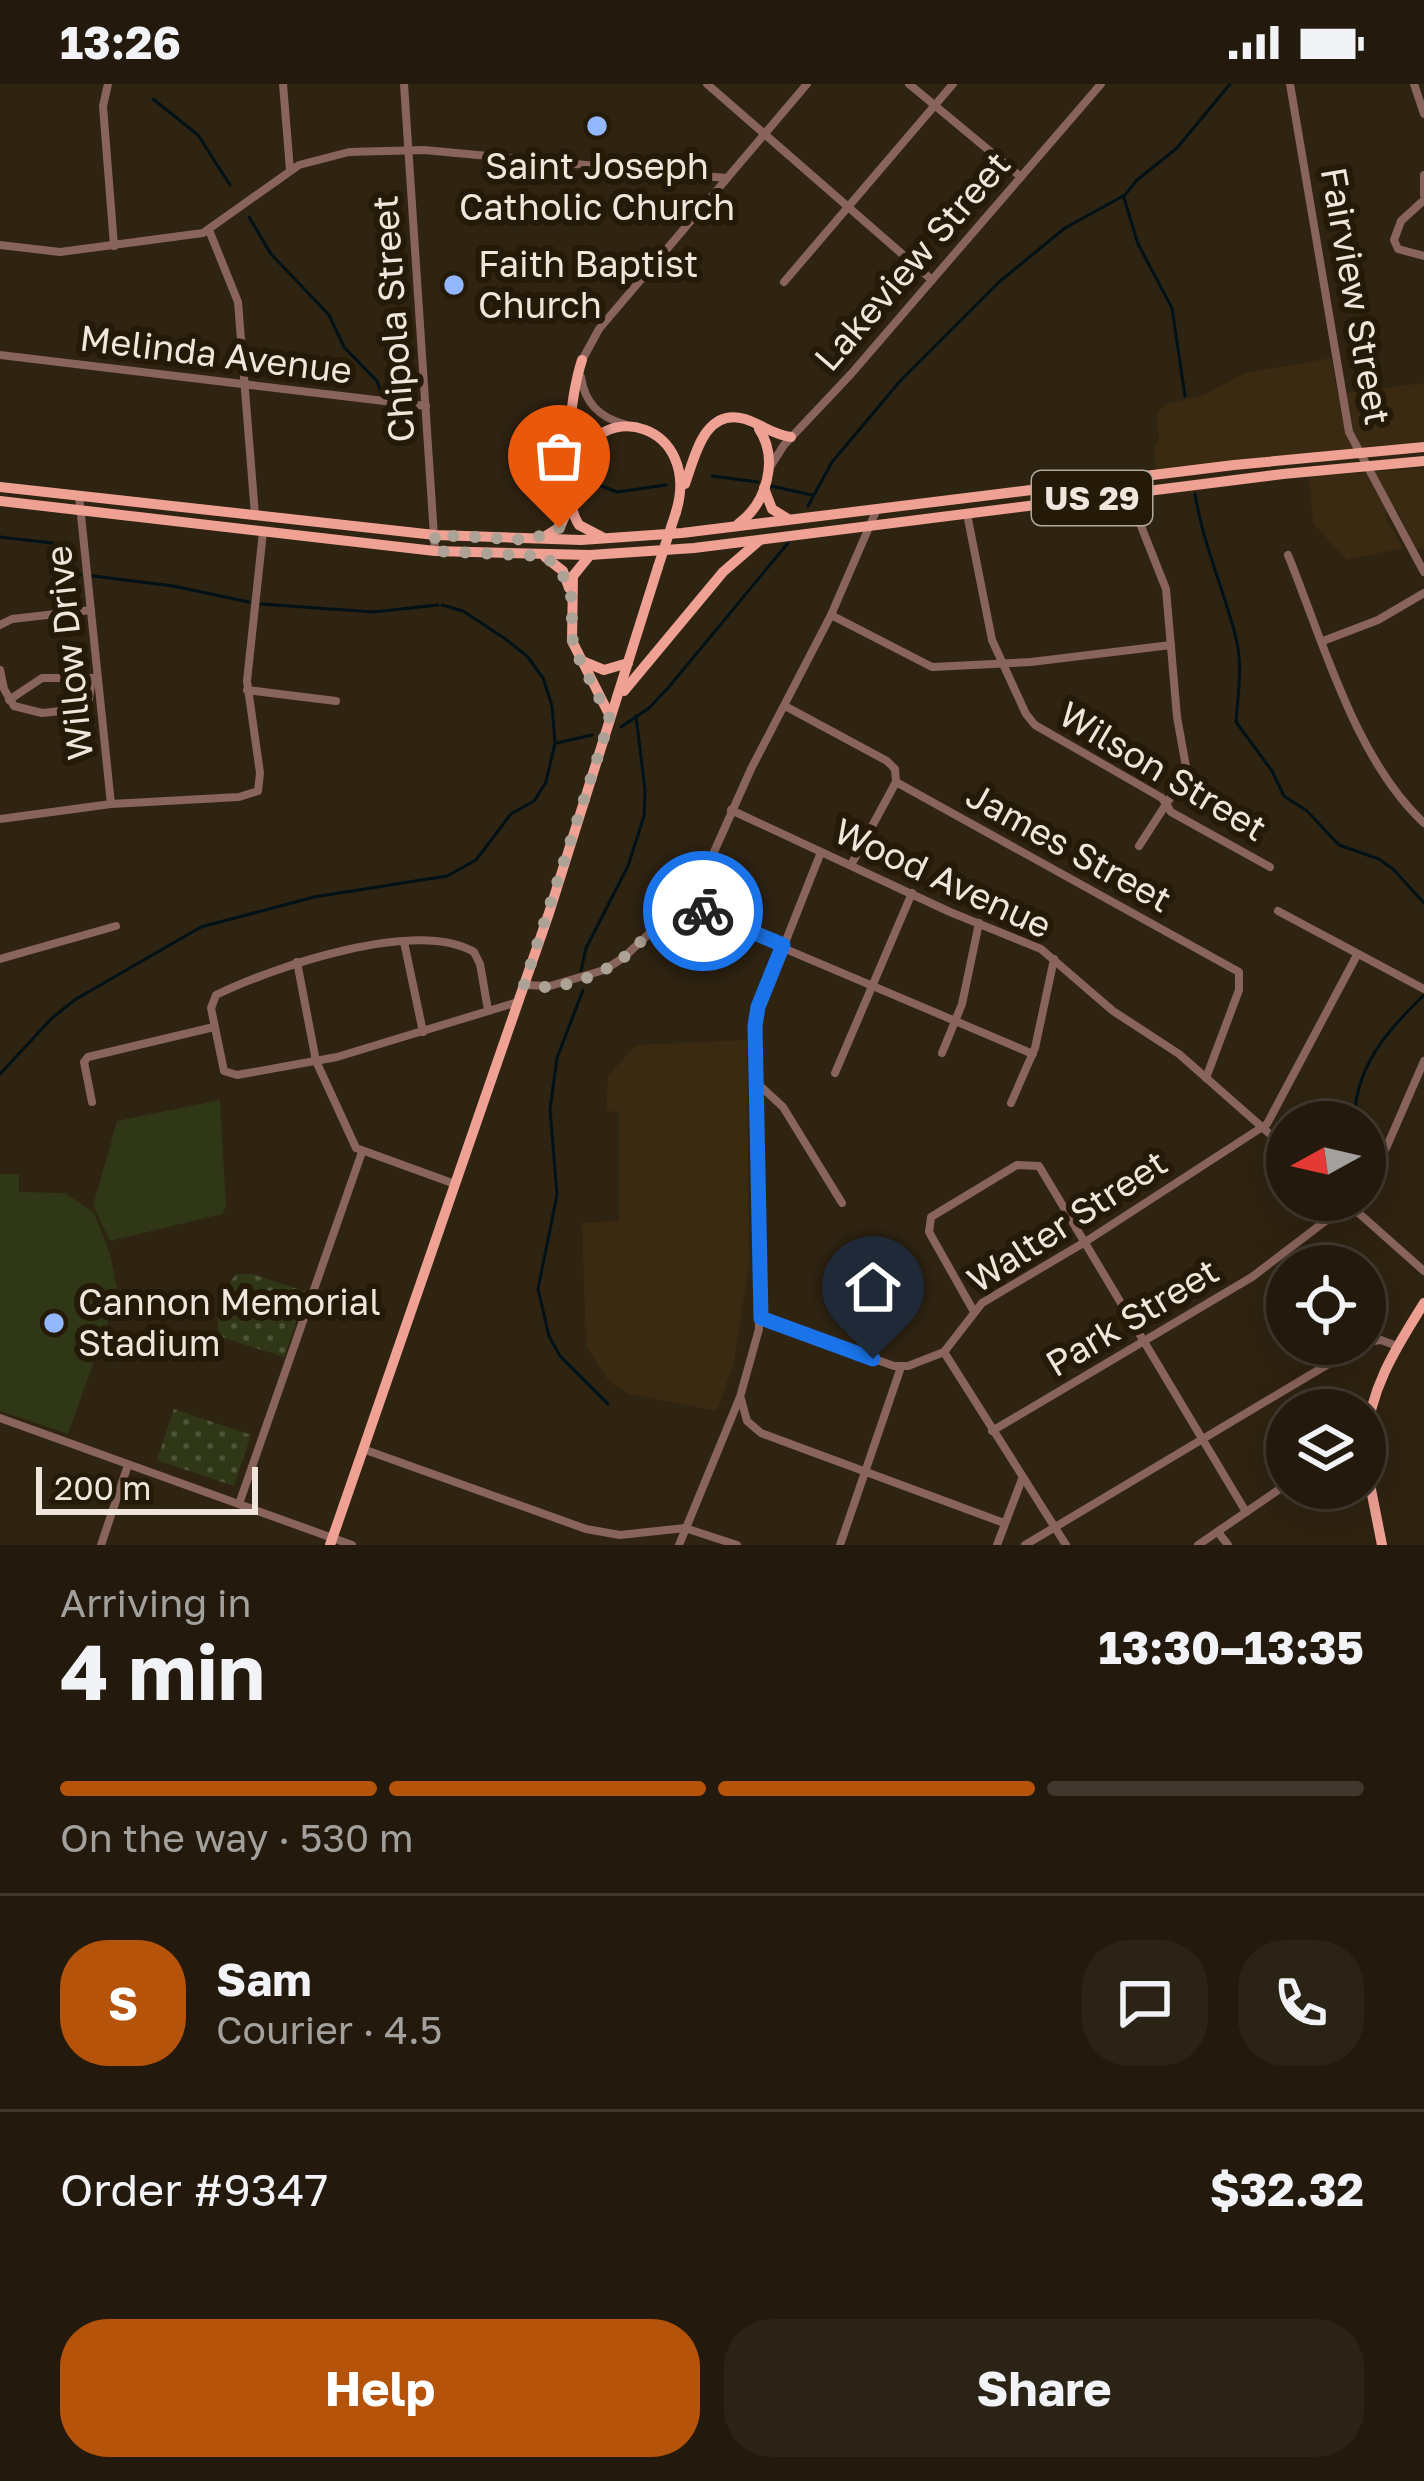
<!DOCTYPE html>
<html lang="en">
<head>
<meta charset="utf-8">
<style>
	:root { --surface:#231a0d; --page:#2b2316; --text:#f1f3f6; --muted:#a3a19d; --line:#40382e; --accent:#b45309 }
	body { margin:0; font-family:"Golos Text",sans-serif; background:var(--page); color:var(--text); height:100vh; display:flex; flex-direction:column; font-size:45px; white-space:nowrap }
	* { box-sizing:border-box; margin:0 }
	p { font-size:39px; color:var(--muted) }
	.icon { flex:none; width:66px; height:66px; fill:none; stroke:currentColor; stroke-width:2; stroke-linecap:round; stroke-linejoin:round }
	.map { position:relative; height:1461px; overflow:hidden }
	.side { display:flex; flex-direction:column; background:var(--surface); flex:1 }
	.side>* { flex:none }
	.needle { width:78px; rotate:262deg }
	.controls { position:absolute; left:1266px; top:1017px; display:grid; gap:24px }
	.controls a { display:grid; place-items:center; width:120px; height:120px; border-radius:50%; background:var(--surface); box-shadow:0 12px 48px #0002,0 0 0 3px var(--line); font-size:60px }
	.scale { position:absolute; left:36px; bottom:30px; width:222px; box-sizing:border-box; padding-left:12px; border:6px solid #efe7dc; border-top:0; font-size:33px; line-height:42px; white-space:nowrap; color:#efe7dc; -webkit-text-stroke:9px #251a08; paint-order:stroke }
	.pin { position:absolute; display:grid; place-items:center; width:102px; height:102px; color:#fff; margin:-123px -51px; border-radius:50% 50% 50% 0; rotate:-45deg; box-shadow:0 0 12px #0007 }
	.pin .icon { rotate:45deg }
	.courier { position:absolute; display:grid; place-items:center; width:120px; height:120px; margin:-60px; border:9px solid #1a73e8; border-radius:50%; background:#fff; color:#222; box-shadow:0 3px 15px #0007 }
	.overview em { font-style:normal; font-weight:700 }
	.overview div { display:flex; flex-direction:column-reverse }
	.overview { display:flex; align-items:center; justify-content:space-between; height:204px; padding:0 60px }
	h1 { font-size:78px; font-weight:700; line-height:90px }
	.bar { display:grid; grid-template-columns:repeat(4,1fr); gap:18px 12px; align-content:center; height:144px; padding:0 60px }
	.bar i { height:15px; border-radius:9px; background:var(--line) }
	.bar .current { background:var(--accent) }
	.bar p { grid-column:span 4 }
	.line { display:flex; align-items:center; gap:30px; padding:0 60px; border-top:3px solid var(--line) }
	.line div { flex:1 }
	.round { display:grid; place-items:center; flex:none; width:126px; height:126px; border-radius:48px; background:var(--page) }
	.button { display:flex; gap:24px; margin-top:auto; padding:24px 60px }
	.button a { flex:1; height:138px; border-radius:48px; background:var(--accent); color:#fff; font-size:48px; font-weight:700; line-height:138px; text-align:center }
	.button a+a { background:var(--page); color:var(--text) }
	.status { display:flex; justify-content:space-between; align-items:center; height:84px; padding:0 60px; background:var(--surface); direction:ltr }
	.status svg { height:33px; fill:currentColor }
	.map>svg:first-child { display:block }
	.built { fill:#392a11 }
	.park { fill:url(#park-dots) }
	.garden { fill:#303717 }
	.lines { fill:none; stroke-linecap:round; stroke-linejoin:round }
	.stream { stroke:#001217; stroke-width:3 }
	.minor { stroke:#89645d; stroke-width:8 }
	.major { stroke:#efa194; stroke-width:10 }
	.major-bridge { stroke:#efa194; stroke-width:10 }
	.done { stroke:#aca295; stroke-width:12; stroke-dasharray:0 21.6 }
	.route { stroke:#1a73e8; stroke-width:15 }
	.poi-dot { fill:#92b7fd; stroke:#251a08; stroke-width:4.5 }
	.labels { text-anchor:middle; stroke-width:12; stroke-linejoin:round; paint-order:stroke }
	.shield { fill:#251a08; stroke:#b2aa9c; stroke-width:3 }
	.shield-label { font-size:33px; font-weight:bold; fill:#efe7dc }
	.poi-label { font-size:36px; fill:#efe7dc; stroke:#251a08; text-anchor:start }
	.street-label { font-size:36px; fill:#efe7dc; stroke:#251a08 }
</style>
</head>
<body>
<div class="status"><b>13:26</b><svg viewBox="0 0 49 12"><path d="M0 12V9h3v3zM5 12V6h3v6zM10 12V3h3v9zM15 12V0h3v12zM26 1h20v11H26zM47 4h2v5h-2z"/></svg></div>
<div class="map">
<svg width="1424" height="1461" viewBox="0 0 1424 1461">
	<defs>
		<pattern id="park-dots" width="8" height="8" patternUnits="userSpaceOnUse" patternTransform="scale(3)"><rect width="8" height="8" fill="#303717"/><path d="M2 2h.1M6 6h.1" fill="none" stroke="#4e5438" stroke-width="1.8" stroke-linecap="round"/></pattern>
	</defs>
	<rect width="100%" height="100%" fill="#2f2311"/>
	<g class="built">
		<path d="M1331 274 1338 310 1424 299V357L1156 386 1154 361 1159 356 1156 333 1164 321 1203 311 1245 289Z"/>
		<path d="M1424 384V464L1416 465 1396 424 1384 431 1403 464 1347 476 1313 439 1309 393Z"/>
		<path d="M747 956 749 1181 734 1278 717 1327 629 1310 608 1296 586 1262 582 1139 619 1137V1027L606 1028 608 992 636 961Z"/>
	</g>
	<g class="park">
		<path d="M237 1190H252L307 1208 284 1273 224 1254 219 1249C214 1231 223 1203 237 1190Z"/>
		<path d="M174 1325 251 1351 234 1402 157 1376Z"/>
	</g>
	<g class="garden">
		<path d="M220 1016 226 1123 222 1130 110 1157 93 1122 117 1037Z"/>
		<path d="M0 1090H19V1108L65 1109 94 1129 110 1170 118 1210 68 1350 0 1327Z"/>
	</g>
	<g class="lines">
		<g class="stream">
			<path d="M153 15 198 51 230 101"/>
			<path d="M1124 114 1138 160 1172 224 1185 312"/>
			<path d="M249 133 271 170 329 231 344 263 377 297 382 312"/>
			<path d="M387 323 396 334 417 339"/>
			<path d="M510 361 553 382"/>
			<path d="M712 392 758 398"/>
			<path d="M584 395 617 408 666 401"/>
			<path d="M771 402 812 411"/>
			<path d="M1195 410C1203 460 1224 506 1236 554 1243 582 1238 611 1236 638L1272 687 1284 712 1307 727 1339 761 1379 775 1393 785 1424 819"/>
			<path d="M808 422 832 378 901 296 999 198 1065 144 1125 111 1137 96 1177 64 1230 0"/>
			<path d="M0 453 52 459 80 491"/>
			<path d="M93 492 173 502 249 518"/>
			<path d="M261 520 373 528 438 521"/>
			<path d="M621 643 649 624 668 604 788 459"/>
			<path d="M557 659 592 651"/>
			<path d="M581 887 586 864 628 782 644 732 645 706 636 632"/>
			<path d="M583 906 557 974 550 1025 557 1111 538 1205 549 1252 560 1272 608 1320"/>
			<path d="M0 990 52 934 76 915 201 843 314 813 447 792 476 776 511 730 534 717 546 698 555 659 552 622 543 594 527 572 504 554 463 527 442 521"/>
			<path d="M1355 1025C1360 976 1391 943 1424 911"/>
		</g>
		<g class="minor">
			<path d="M108 0 103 22 114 162"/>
			<path d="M283 0 290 86"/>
			<path d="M404 0 435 467"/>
			<path d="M707 0 932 196"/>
			<path d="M909 0 1021 93"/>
			<path d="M1290 0 1349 348 1424 488"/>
			<path d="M1414 0 1424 30"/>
			<path d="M1424 91V111"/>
			<path d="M1424 116 1401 137 1394 156 1398 165 1424 172"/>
			<path d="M209 146 238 218 255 431"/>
			<path d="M0 161 60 168 203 149 299 81 349 68 424 66 726 94"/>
			<path d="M784 198 953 0"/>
			<path d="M0 271 426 322"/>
			<path d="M581 278 599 245 807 0"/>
			<path d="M581 293C585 319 599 333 624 340"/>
			<path d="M770 383 784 361 851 290 1101 0"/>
			<path d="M1122 394 1166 505 1177 633 1187 688 1139 762"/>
			<path d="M79 412 111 720"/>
			<path d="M967 430 992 556 1026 630 1035 641 1162 714 1171 728 1270 783"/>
			<path d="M1288 471C1323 557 1355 675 1424 739"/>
			<path d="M831 531 932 583 1031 578 1171 561"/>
			<path d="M0 541 12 535 91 526"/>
			<path d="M1323 557 1378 536 1424 509"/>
			<path d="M0 586 4 605 14 622 42 629 80 625 89 615 92 594"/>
			<path d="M247 606 336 617"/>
			<path d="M9 616 42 594H97"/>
			<path d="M785 622 887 677 895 685 896 698 1239 888V906L1206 994"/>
			<path d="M731 726 950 828 1041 865 1113 927 1179 970 1287 1065"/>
			<path d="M0 735 111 720 239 713 258 707 260 689 247 597 263 448"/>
			<path d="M851 781 896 698"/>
			<path d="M689 824 1033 970"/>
			<path d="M1278 827 1424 905"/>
			<path d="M404 858 423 948"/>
			<path d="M0 875 116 842"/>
			<path d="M297 878 316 977 356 1064 455 1100"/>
			<path d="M524 901 550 902 604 886 623 874 666 834 689 824 751 685 831 531 877 425"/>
			<path d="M488 926 480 880 474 868C415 834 274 883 216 911L211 924 224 987 237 991 337 973 518 918"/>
			<path d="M942 969 962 920 979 839"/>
			<path d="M835 989 912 809"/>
			<path d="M757 999 783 1023 842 1119"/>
			<path d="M92 1018 84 978 88 973 214 943"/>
			<path d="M1011 1019 1035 964 1054 875"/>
			<path d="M1365 1099 1387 1062 1424 977"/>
			<path d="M1344 1116 1424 1187"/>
			<path d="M973 1226 929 1148 931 1133 1017 1081 1039 1082 1246 1428"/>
			<path d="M761 1234 894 1282H908L944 1268 982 1219 1085 1158 1267 1040 1357 871"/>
			<path d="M1365 1258 1381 1256 1397 1262"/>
			<path d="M944 1268 1066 1461"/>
			<path d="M741 1315 747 1337 761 1349 1004 1439"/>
			<path d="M0 1334 352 1461"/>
			<path d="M992 1347 1252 1193 1353 1116"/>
			<path d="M363 1365 586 1445 620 1451 685 1444 737 1461"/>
			<path d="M239 1420 362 1068"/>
			<path d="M1218 1448 1228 1461"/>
			<path d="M101 1461 128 1381"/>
			<path d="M679 1461 740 1313 759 1245 756 932 821 768"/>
			<path d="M840 1461 901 1283"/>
			<path d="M997 1461 1022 1395"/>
			<path d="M1025 1461 1362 1260"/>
			<path d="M1198 1461 1287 1400"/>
		</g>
		<g class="major">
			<path d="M582 276C570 312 558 409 579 441L602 453"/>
			<path d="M572 387C601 308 702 342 676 428"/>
			<path d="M685 400C695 373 704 323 745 335 761 340 773 351 791 353"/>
			<path d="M0 403 435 451 581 456 682 449 1234 381 1424 363"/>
			<path d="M764 404 772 425 788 435"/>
			<path d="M0 417 435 467 590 471 694 464 1283 390 1424 377"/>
			<path d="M738 440C767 419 779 375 759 345"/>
			<path d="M544 453 560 443 569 423"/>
			<path d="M590 471 573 492 572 557 610 632"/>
			<path d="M545 473 563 487 569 504"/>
			<path d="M582 577 604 586 628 579"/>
			<path d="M624 607 723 488 760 456"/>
			<path d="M1365 1363C1369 1306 1395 1265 1424 1219"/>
			<path d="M1365 1375 1382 1461"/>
			<path d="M330 1461 549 829 658 483"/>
		</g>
		<path class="major-bridge" d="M658 483 676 428"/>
	</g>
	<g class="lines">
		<path class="done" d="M559 444 530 456 435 451V467L542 472 559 482 571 511 573 563 610 635 524 901C555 909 599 893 624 873 649 854 668 818 703 827"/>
		<path class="route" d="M703 827 783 861 758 923 755 942 761 1234 873 1275"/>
	</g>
	<g class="poi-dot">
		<circle cx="597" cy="42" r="12"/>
		<circle cx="454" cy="201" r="12"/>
		<circle cx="54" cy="1239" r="12"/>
	</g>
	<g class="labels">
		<rect class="shield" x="1032" y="387" width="120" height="54" rx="9"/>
		<g class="shield-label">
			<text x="1092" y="426">US 29</text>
		</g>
		<g class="poi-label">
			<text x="597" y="95" text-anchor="middle">Saint Joseph<tspan x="597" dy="41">Catholic Church</tspan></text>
			<text x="478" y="193">Faith Baptist<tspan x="478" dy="41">Church</tspan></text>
			<text x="78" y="1231">Cannon Memorial<tspan x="78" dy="41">Stadium</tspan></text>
		</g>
		<g class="street-label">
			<text transform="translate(912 177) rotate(-49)" y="13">Lakeview Street</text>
			<text transform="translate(1356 212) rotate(80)" y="13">Fairview Street</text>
			<text transform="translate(393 235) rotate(-94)" y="13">Chipola Street</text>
			<text transform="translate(216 270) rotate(7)" y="13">Melinda Avenue</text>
			<text transform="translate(69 569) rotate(-96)" y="13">Willow Drive</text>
			<text transform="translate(1163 687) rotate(31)" y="13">Wilson Street</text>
			<text transform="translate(1069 763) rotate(29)" y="13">James Street</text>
			<text transform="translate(943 794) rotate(25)" y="13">Wood Avenue</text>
			<text transform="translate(1067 1137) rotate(-33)" y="13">Walter Street</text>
			<text transform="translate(1132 1233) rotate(-31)" y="13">Park Street</text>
		</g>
	</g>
</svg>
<div class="controls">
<a><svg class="needle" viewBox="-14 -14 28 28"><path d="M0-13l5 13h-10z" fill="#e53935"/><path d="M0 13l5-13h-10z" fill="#a3a19d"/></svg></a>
<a><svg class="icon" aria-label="locate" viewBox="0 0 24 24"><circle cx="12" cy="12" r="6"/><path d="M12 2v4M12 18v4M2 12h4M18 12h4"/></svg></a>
<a><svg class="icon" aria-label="layers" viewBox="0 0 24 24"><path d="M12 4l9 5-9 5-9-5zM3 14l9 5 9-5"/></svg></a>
</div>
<div class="scale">200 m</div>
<div class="pin" style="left:559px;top:444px;background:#ea580c"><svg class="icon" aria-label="bag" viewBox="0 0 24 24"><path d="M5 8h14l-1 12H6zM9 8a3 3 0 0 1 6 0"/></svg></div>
<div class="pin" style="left:873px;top:1275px;background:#1f2937"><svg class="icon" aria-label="home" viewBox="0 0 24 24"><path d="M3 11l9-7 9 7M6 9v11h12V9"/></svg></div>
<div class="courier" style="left:703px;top:827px"><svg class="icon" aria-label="bike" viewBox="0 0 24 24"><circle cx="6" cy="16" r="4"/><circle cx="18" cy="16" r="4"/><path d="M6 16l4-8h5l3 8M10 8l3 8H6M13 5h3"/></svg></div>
</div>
<section class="side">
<div class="overview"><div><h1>4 min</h1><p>Arriving in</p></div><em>13:30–13:35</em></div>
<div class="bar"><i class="current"></i><i class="current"></i><i class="current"></i><i></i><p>On the way · 530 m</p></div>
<div class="line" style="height:216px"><b class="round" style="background:var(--accent);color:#fff">S</b><div><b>Sam</b><p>Courier · 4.5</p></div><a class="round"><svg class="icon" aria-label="chat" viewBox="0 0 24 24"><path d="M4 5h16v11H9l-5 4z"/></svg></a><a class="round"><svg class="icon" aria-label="phone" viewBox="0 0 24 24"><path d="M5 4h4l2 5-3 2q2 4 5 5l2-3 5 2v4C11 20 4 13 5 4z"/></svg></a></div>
<div class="line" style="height:156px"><div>Order #9347</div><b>$32.32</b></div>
<div class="button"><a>Help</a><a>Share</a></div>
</section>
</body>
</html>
